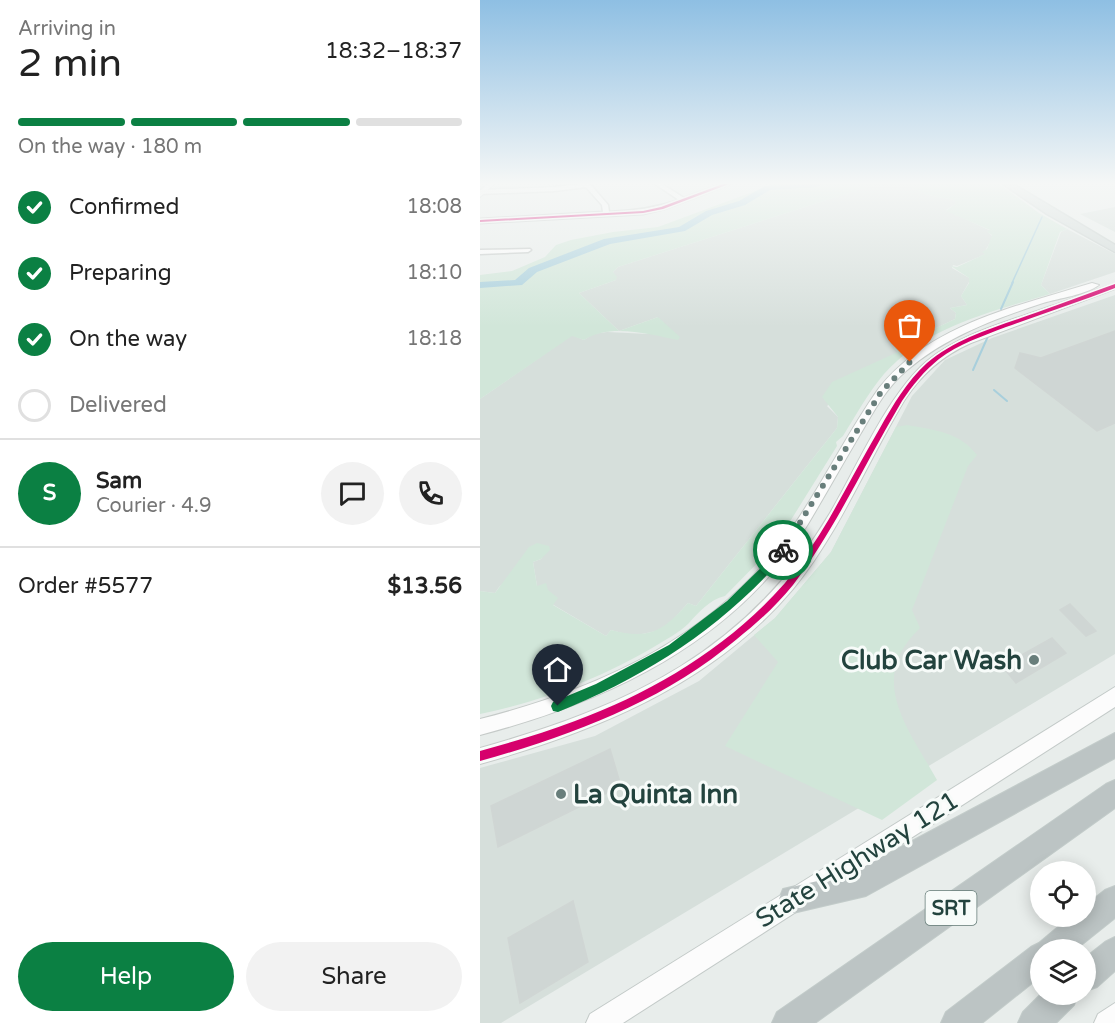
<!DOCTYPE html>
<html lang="en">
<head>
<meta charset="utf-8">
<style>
	:root { --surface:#fff; --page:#f2f2f2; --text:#222; --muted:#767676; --line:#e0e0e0; --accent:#0b8043 }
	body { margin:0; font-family:"Varela Round",sans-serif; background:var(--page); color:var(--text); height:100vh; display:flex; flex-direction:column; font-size:22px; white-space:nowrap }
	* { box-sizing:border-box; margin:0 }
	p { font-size:20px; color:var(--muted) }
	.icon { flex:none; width:33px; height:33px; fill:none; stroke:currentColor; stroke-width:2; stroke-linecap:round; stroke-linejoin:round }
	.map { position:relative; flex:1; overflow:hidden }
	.details { display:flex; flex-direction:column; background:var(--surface); width:480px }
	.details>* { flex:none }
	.tools { position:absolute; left:550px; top:861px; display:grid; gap:12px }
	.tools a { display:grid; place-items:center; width:66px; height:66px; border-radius:50%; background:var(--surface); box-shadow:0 3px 15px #0003; font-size:30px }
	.pin { position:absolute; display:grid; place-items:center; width:51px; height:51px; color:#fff; margin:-62px -26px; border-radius:50% 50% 50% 0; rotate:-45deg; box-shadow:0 0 6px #0007 }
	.pin .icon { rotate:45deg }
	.courier { position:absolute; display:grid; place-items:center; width:60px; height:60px; margin:-30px; border:4px solid #0b8043; border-radius:50%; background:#fff; color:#222; box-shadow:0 2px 8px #0007 }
	.head em { font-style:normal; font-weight:600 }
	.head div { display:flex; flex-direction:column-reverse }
	.head { display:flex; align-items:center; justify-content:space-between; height:102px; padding:0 18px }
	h1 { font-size:39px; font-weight:600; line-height:45px }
	.bar { display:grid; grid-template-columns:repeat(4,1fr); gap:9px 6px; align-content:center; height:72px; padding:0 18px }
	.bar i { height:8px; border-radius:4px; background:var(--line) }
	.bar .selected { background:var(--accent) }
	.bar p { grid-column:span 4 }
	.line { display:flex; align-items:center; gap:15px; padding:0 18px; border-top:2px solid var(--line) }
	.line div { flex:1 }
	.round { display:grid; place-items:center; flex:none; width:63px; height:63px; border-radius:32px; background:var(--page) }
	ol { padding:0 18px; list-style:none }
	li { display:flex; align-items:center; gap:18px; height:66px }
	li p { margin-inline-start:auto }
	li .icon { padding:6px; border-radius:50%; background:var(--accent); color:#fff; stroke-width:4 }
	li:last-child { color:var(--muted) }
	li i { width:33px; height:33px; border:3px solid var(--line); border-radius:50% }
	.action { display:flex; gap:12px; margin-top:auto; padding:12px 18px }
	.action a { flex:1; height:69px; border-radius:36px; background:var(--accent); color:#fff; font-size:24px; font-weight:600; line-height:69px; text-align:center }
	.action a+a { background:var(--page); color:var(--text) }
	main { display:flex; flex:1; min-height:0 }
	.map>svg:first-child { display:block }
	.built { fill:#d6dfdb }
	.green { fill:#d1e6d9 }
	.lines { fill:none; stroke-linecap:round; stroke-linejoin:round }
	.stream-far1 { stroke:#a8cfdc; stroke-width:1.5 }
	.stream { stroke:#a8cfdc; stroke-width:2 }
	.river { fill:#a8cfdc; fill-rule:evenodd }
	.building { fill:#cfd6d4; stroke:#d0d6d4; stroke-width:1.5 }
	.minor-casing { stroke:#c5cac8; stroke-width:3 }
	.tertiary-casing { stroke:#c5cac8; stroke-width:2 }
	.secondary-casing { stroke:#c3cac8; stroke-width:2 }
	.primary-casing { stroke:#c3ccca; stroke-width:3 }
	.motorway-casing { stroke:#c3ccca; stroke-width:2 }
	.minor { fill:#fcfcfc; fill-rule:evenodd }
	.tertiary { fill:#fcfcfc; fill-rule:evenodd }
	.secondary { fill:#fcfcfc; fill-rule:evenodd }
	.primary { fill:#cfd8d6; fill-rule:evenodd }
	.motorway { fill:#bcc4c4; fill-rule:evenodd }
	.cycleway-casing { stroke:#f7fbf9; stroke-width:3 }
	.cycleway { fill:#d6006c; fill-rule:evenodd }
	.route { fill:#0b8043 }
	.done { stroke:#687e7b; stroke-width:6; stroke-dasharray:0 10.8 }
	.poi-dot { fill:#687e7b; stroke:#f7fbf9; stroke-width:2 }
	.labels { text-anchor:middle; stroke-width:6; stroke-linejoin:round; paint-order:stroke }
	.shield { fill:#f7fbf9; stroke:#637a76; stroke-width:1.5 }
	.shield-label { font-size:20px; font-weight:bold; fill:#23433e }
	.near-poi-label { font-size:26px; font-weight:bold; fill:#23433e; stroke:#f7fbf9; text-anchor:end }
	.near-street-label { font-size:26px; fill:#23433e; stroke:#f7fbf9 }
</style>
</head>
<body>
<main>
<section class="details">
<div class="head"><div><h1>2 min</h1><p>Arriving in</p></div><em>18:32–18:37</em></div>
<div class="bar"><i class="selected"></i><i class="selected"></i><i class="selected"></i><i></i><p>On the way · 180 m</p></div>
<ol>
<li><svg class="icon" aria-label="check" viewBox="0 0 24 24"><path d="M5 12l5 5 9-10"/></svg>Confirmed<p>18:08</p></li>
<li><svg class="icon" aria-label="check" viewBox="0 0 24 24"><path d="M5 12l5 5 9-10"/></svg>Preparing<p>18:10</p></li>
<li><svg class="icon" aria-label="check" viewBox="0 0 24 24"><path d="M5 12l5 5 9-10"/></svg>On the way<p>18:18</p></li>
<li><i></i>Delivered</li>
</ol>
<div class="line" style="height:108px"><b class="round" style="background:var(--accent);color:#fff">S</b><div><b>Sam</b><p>Courier · 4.9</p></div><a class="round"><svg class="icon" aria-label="chat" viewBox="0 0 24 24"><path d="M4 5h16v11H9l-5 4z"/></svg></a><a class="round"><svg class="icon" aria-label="phone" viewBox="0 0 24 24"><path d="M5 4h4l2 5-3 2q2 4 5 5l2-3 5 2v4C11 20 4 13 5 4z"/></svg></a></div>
<div class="line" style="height:78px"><div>Order #5577</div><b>$13.56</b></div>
<div class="action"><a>Help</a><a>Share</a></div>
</section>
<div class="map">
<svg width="635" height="1023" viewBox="0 0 635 1023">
	<rect width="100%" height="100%" fill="#e8edeb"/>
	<g class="built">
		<path d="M397 184H425L447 195 475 200V204L466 210 511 231 508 232 513 237 505 251 506 254 477 266 473 265 472 268 489 278V282L481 296 487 305 470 308 476 313 475 319 414 348 418 352 347 406 358 417 357 428 216 606 208 603 188 625 176 631 153 636 131 630 126 636 72 604 70 593 57 586 53 562 61 559 69 546 19 587 15 593 0 591V399L92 335 104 340 113 334 127 332 168 334 178 317 139 331 99 293 136 280 133 272 138 267Z"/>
		<path d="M635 207V232L600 214Z"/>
		<path d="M587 229 635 254V272L570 294 561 285 581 232Z"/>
		<path d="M635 295V654L21 1023H0V768L115 736 219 681 295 618 351 552 432 396 465 360 512 338Z"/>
	</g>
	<g class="green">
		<path d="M294 184H397L138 267 133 272 137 277 136 280 99 293 139 331 178 317 200 337 198 340C169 334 130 323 104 340L92 336 0 399V275L32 271 65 257 76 245 91 240 133 232 178 227Z"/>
		<path d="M424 184H519L559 213 587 229 580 232 561 285 570 294C513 311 445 327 404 374 388 393 376 415 363 436L356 442 357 446 296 544 245 596C229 600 219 612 209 623 203 629 194 635 187 639 131 674 65 701 0 714V591L15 593 49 547 57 543 69 546 70 550 61 559 53 562 57 586 66 583 68 590 78 598 73 605 126 636 131 630C170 640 183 631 208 603L216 606 357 428 358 417 342 397 352 382 418 352 414 348 475 319 476 313 470 308 487 305 481 296 489 283V278L471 266 477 267 505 254 502 252 507 249 512 235 507 232 510 230 466 211 475 204V200L447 195Z"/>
		<path d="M427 425C455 430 479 432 497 455L488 466 432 610 440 628C386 679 428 728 457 780L402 820 245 746 298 662 274 635 295 618 351 552 416 427Z"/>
	</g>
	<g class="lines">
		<path class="stream-far1" d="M532 283 562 217"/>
		<g class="stream">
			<path d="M521 309 533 282"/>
			<path d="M493 370 509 334"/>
			<path d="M514 390 527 401"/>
		</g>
		<path class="river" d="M341 184 337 187 290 190 265 205 232 215 205 231 130 244 57 272 42 285 0 288V282L35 280 49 268 124 239 199 227 226 211 259 201 285 186Z"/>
	</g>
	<g class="building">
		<path d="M635 331V423L617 431 535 368 540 353 561 358Z"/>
		<path d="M590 604 616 631 606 636 580 610Z"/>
		<path d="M572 638 586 653 536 683 522 666Z"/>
		<path d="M130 749 141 786 18 847 11 806Z"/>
		<path d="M93 901 108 962 40 1003 28 938Z"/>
	</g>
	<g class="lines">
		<defs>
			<g id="minor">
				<path d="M101 184H110L128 205 129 212C154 211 176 208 199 200L175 184H182L204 198 241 184H250L184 209 163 214 0 223V219L123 212 122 205 106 187 75 191 0 194V190L75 187Z"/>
				<path d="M50 249 51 250 48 252 0 254V250Z"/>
			</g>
			<g id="tertiary">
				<path d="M7 184H14L0 197V191Z"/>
				<path d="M612 283 619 285C605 295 580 298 563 303 514 319 465 337 426 371 406 388 394 411 381 433 363 463 346 494 328 524 256 641 129 701 0 735V719C122 688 238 635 312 528 343 483 367 433 399 388 450 324 538 306 612 283Z"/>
				<path d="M635 284V289L491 343C462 356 441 374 424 401 387 463 359 533 313 589 233 684 116 731 0 764V748C150 706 268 651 350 513 377 467 408 394 447 361 481 333 530 321 571 306 592 299 613 290 635 284Z"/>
			</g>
			<g id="secondary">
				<path d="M635 687V707L143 1023H106L110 1014Z"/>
				<path d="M635 1003V1023H614L618 1014Z"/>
			</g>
			<path id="primary" d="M523 184H533L635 245V252L567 214Z"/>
			<g id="motorway">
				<path d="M635 733V758L386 896 313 913 303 909 299 899 303 889 372 873Z"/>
				<path d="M635 780V808L335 1023H292L297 1012 626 784Z"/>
				<path d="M635 886V918L595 950H561V976L502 1023H461L466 1012 551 947 559 943 591 916H606V905L625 890Z"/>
				<path d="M635 937V971L617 987 606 991V957L625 942Z"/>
				<path d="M561 994H598L594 1005 576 1023H538L543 1012Z"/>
			</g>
		</defs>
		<use href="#minor" class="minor-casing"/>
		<use href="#tertiary" class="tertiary-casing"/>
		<use href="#secondary" class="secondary-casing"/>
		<use href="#primary" class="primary-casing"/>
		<use href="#motorway" class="motorway-casing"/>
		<use href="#minor" class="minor"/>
		<use href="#tertiary" class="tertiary"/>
		<use href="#secondary" class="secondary"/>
		<use href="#primary" class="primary"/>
		<use href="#motorway" class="motorway"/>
		<defs>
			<g id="cycleway">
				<path d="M243 184H249L183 209 163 213 0 222V220L163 211 181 207Z"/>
				<path d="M635 284V288C599 302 562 314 526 327 503 336 478 344 459 359 444 371 432 386 422 401 385 463 356 528 313 585 297 605 277 623 257 639 182 702 93 735 0 761V751C32 742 64 733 95 721 174 692 250 646 305 583 321 563 336 541 349 519 366 489 382 459 400 428 413 405 427 381 447 363 477 337 522 325 558 312 584 303 609 293 635 284Z"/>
			</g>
		</defs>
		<use href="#cycleway" class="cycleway-casing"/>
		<use href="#cycleway" class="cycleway"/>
	</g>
	<linearGradient id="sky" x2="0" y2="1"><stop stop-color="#8ebfe3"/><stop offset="0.56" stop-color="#f5f7f6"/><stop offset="1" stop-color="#f5f7f6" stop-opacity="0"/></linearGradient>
	<rect width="635" height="327" fill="url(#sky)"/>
	<path class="route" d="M303 546 307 547V553C245 626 166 677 78 712L73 711 71 706 73 702 116 684 189 645 247 601Z"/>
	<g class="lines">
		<path class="done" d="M303 550 401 392 430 362"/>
	</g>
	<g class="poi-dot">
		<circle cx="554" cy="660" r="6"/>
		<circle cx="81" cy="794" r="6"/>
	</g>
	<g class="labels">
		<rect class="shield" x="445.5" y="891" width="51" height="34" rx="4.5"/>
		<g class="shield-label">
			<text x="471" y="915">SRT</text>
		</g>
		<g class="near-poi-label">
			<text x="542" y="669">Club Car Wash</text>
			<text x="93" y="803" text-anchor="start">La Quinta Inn</text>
		</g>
		<g class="near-street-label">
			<text transform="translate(377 859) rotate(-32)" y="9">State Highway 121</text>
		</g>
	</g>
</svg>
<div class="tools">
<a><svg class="icon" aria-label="locate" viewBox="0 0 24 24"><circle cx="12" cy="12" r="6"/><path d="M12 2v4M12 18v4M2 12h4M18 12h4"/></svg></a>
<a><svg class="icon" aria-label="layers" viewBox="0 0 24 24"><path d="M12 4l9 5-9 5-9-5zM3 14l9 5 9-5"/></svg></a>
</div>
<div class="pin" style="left:430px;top:362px;background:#ea580c"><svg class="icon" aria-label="bag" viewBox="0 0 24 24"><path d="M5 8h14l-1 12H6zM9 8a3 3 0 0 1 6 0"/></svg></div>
<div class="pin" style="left:78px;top:706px;background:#1f2937"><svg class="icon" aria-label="home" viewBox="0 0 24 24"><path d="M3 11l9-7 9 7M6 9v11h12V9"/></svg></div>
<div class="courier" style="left:303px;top:550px"><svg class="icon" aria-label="bike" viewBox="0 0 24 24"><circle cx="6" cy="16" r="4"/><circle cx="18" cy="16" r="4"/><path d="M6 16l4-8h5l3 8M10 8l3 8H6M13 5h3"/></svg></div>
</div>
</main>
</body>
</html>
